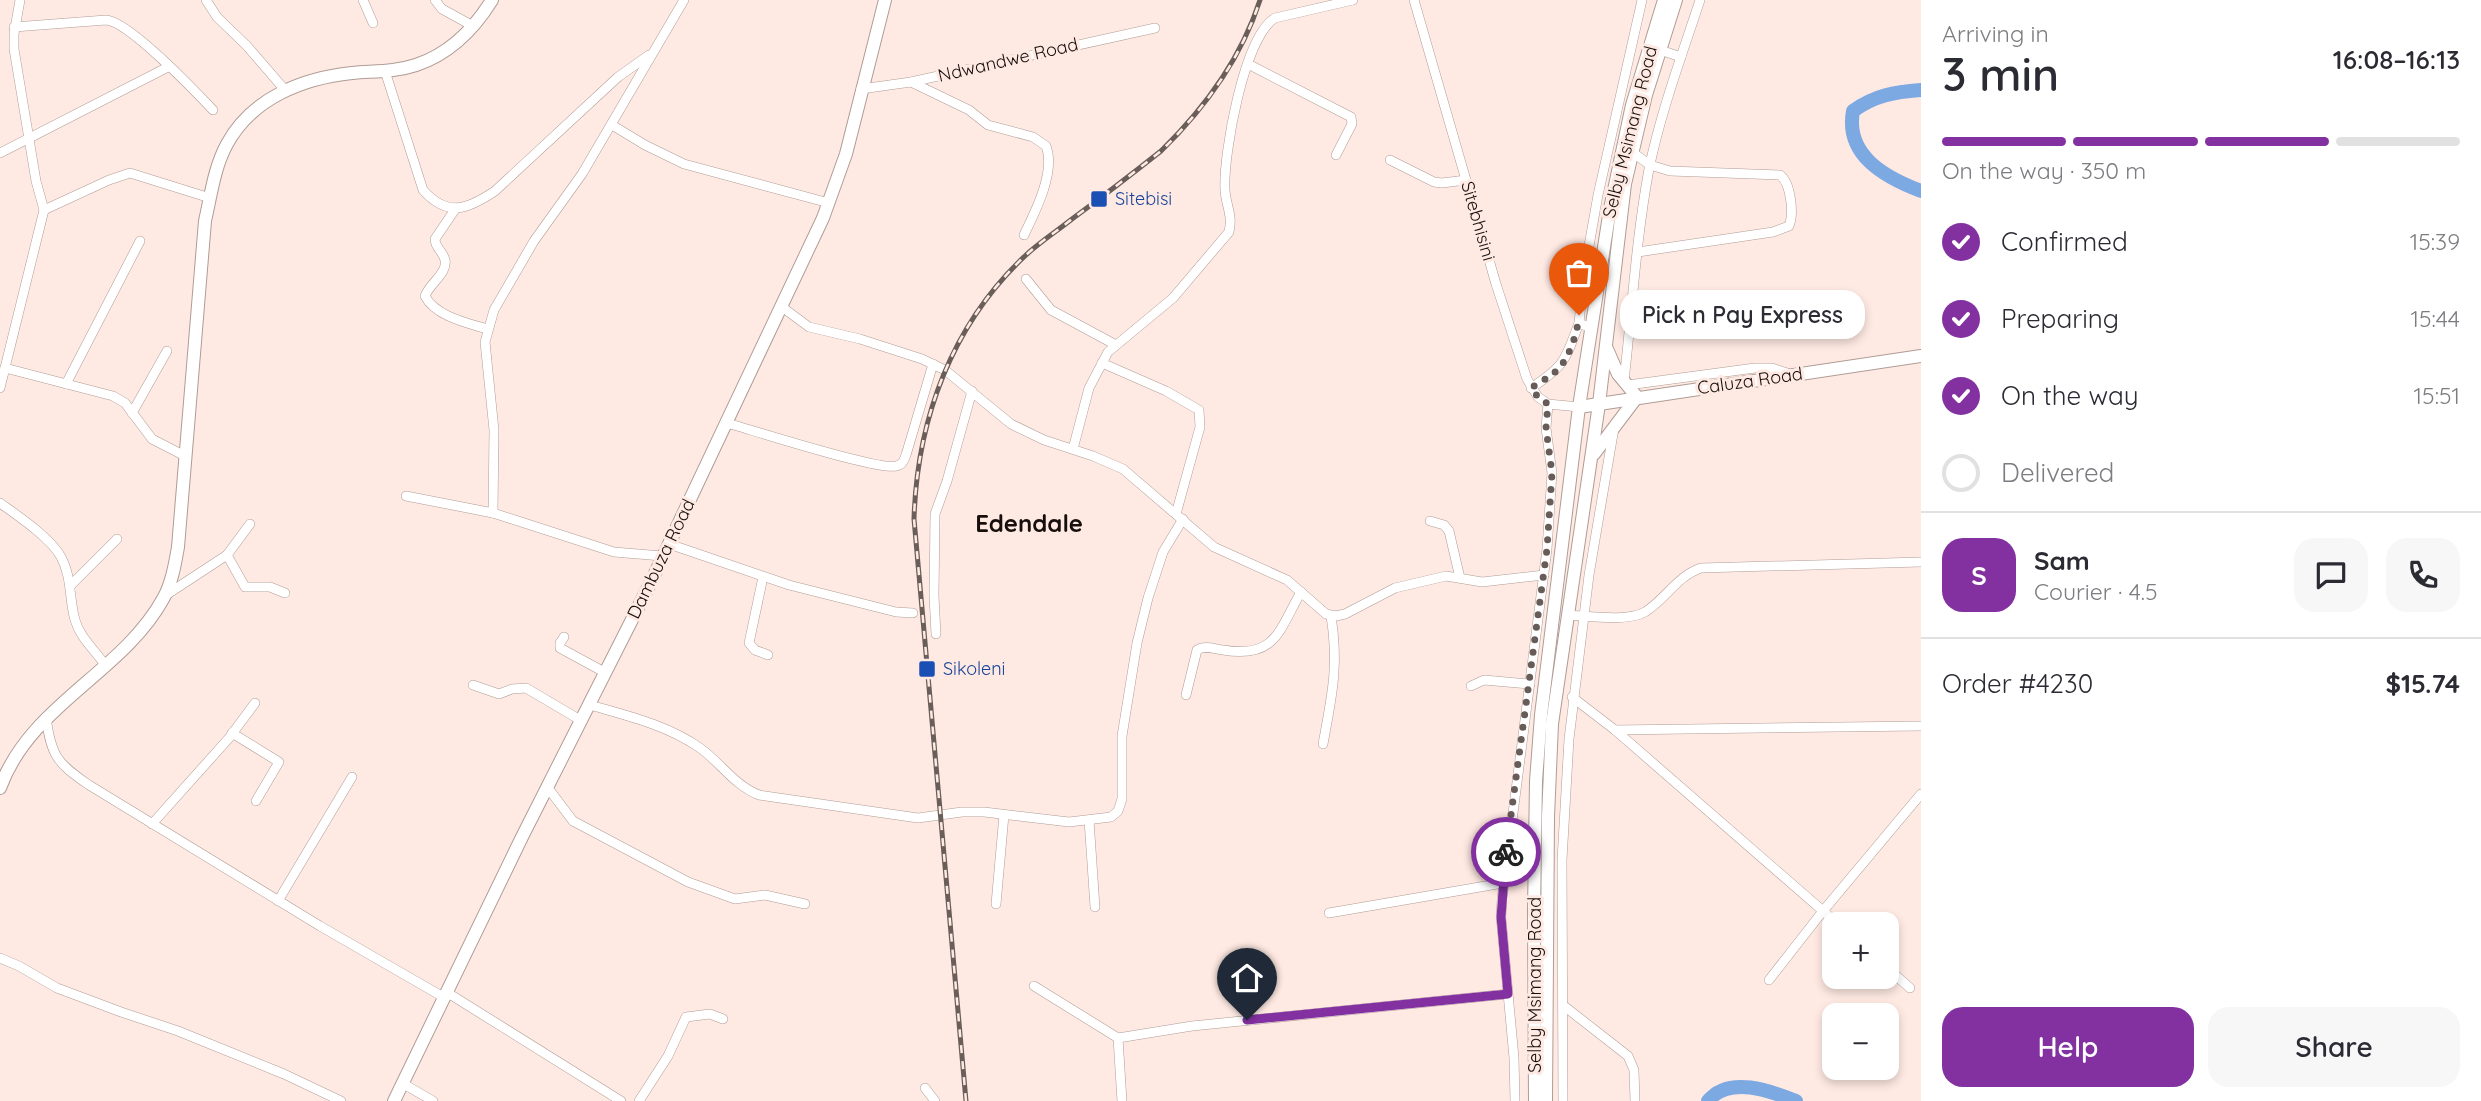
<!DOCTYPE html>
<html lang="en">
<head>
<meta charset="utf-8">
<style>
	:root { --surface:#fff; --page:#f7f7f7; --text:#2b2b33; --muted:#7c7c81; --line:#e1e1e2; --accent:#8331a0 }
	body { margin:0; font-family:Quicksand,sans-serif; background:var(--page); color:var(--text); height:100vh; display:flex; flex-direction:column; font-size:26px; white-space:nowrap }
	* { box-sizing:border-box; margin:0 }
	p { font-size:23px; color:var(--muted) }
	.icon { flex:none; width:38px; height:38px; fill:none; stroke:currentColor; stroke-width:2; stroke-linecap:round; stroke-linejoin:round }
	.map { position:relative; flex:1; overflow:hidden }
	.side { display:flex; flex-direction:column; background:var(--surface); width:560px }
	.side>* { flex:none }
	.controls { position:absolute; left:1822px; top:912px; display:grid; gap:14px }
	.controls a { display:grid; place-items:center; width:77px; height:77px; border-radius:14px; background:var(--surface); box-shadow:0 4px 10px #0003; font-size:35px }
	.pin { position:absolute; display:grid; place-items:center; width:60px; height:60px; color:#fff; margin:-72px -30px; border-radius:50% 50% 50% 0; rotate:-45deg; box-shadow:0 0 7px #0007 }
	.pin .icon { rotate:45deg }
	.courier { position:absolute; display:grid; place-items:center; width:70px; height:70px; margin:-35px; border:5px solid #8331a0; border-radius:50%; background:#fff; color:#222; box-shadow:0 2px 9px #0007 }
	.bubble { position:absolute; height:49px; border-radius:21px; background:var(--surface); box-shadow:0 4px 10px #0003; font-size:23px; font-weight:600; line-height:49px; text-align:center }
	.head em { font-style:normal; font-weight:600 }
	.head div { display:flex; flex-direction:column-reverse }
	.head { display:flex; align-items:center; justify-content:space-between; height:119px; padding:0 21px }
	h1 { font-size:46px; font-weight:600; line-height:52px }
	.bar { display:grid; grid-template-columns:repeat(4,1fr); gap:10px 7px; align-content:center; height:84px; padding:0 21px }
	.bar i { height:9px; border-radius:5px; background:var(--line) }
	.bar .current { background:var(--accent) }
	.bar p { grid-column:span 4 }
	.line { display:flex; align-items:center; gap:18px; padding:0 21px; border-top:2px solid var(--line) }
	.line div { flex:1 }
	.round { display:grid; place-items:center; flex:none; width:74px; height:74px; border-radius:21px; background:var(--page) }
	ol { padding:0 21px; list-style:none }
	li { display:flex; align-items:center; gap:21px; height:77px }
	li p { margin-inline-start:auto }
	li .icon { padding:7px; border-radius:50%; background:var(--accent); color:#fff; stroke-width:4 }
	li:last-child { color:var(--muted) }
	li i { width:38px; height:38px; border:4px solid var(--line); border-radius:50% }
	.action { display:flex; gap:14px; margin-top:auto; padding:14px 21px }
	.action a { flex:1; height:80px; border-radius:21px; background:var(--accent); color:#fff; font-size:28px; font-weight:600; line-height:80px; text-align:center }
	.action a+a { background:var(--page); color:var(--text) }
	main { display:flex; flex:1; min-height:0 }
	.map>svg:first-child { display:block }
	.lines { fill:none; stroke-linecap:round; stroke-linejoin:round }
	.river { stroke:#7da9e3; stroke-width:14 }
	.street-casing { stroke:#af9c95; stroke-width:10 }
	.secondary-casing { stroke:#af9c95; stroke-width:14 }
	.street { stroke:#fff; stroke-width:9 }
	.secondary { stroke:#fff; stroke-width:12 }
	.rail-casing { stroke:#6a5e5a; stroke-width:5 }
	.rail { stroke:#ffeae3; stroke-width:2.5; stroke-dasharray:8; stroke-linecap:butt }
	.done { stroke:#685c58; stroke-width:7; stroke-dasharray:0 12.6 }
	.route { stroke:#8331a0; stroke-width:9 }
	.transit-dot { fill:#1a4fb4; stroke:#ffeae3; stroke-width:2.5 }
	.labels { text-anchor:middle; stroke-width:6; stroke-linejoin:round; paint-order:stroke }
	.street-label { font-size:18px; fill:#160f0d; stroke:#ffeae3 }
	.transit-label { font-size:18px; fill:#164399; stroke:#ffeae3; text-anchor:start }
	.district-label { font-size:24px; font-weight:bold; fill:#160f0d; stroke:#ffeae3 }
</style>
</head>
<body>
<main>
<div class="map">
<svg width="1921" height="1101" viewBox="0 0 1921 1101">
	<rect width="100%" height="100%" fill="#ffeae3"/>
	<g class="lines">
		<g class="river">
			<path d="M1921 90C1895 92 1875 95 1853 111 1845 155 1884 177 1921 191"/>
			<path d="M1708 1101C1729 1075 1771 1091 1796 1101"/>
		</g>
		<defs>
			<g id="street">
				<path d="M206 0 217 17 247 46 285 90"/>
				<path d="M363 0 373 23"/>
				<path d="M435 0 442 9 473 26"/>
				<path d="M1414 0 1496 284 1527 379 1538 397 1548 404 1579 407"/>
				<path d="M14 27 106 20C128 21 195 91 213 110"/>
				<path d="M1660 50 1681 57"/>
				<path d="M1248 64 1351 117 1352 124 1336 155"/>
				<path d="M385 71 423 190C448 218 468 209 495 191L618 77 649 55"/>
				<path d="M911 82 969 110 988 125 1033 137 1046 146C1056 172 1035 212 1024 235"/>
				<path d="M861 89 911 82 1155 28"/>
				<path d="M612 125 645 145 684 164 829 203"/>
				<path d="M1632 152 1650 165 1670 171 1780 175C1791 183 1794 214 1789 226L1773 232 1638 252"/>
				<path d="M0 153 168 67"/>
				<path d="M1390 160 1434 182 1442 183 1466 180"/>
				<path d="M456 208 435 239C435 248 443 251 445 260 448 273 429 284 425 296 435 316 467 323 487 329"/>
				<path d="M44 210 109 180 130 173 210 198"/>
				<path d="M1026 279 1051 310 1116 345"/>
				<path d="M782 307 809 327 860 339 922 359 945 370 1011 424 1044 440 1093 456 1123 469 1214 547 1287 580 1326 614 1336 616 1345 614 1395 588 1446 576 1482 582 1544 575"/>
				<path d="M1591 328 1579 323 1584 274 1598 195 1642 0"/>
				<path d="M1102 363 1166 391 1199 410 1200 427 1176 514"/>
				<path d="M5 368 113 396 125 403 152 439 185 456"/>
				<path d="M1624 381C1632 310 1636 239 1649 169 1661 111 1682 55 1700 0"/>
				<path d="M66 384 140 241"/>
				<path d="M1628 385 1755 368H1772L1793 375"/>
				<path d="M0 388 44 210 36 181 14 49V34L20 0"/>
				<path d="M1531 388C1566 365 1565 360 1579 323"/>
				<path d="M132 413 167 351"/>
				<path d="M727 423C752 430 879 471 896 466 902 465 904 461 906 455L933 364"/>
				<path d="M1073 449 1089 388 1108 352 1173 298 1229 232C1233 215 1226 206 1225 190 1223 155 1244 36 1275 18L1353 0"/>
				<path d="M406 496 493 513 614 552 662 556"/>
				<path d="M0 503C18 516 51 538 61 557 72 577 69 599 75 620 80 638 95 650 105 665"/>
				<path d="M493 513 494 430 485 342 494 310 534 241 582 174 684 0"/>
				<path d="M1430 521 1444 525 1449 531 1460 578"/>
				<path d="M669 544 789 585 896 612 913 613"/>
				<path d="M227 555 245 587H270L285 593"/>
				<path d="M763 577 749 643 755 650 768 655"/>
				<path d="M70 586 117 539"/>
				<path d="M166 595 227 555 250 524"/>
				<path d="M1568 615C1589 616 1627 622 1645 612 1666 599 1677 576 1701 568L1921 562"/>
				<path d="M936 634 934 596 935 514 947 481 972 391"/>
				<path d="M564 637 560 643V648L606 673"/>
				<path d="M473 685 499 694 512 689 526 688 582 721"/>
				<path d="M1471 686 1484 680 1530 684"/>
				<path d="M1186 695 1197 650C1205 645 1214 649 1223 650 1276 659 1279 630 1301 592"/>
				<path d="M1572 697 1615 730 1838 924"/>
				<path d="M590 705C628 716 667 725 700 748 721 763 734 785 759 795L918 818 962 812H984L1069 822 1111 817 1118 811 1122 799V736L1137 643 1148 598 1163 552 1183 519"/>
				<path d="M46 717C51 756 57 763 89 785L320 926 445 998"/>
				<path d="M1615 730 1921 726"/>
				<path d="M232 733 279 762 256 801"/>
				<path d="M1323 744C1332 695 1339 666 1331 616"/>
				<path d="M548 788 573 821 688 882 735 899 765 895 805 904"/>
				<path d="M1089 820 1095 907"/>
				<path d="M152 824 229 738 255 703"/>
				<path d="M278 901 352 777"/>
				<path d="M996 904 1004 815"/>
				<path d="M1329 913 1503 883"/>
				<path d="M0 958 19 966 57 988 121 1012 178 1031 284 1074 341 1101"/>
				<path d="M1886 967 1910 988"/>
				<path d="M1769 980 1823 911 1921 794"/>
				<path d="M1034 986 1118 1038 1192 1026 1508 994"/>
				<path d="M448 993 621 1101"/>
				<path d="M1564 1006 1628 1056 1634 1070 1635 1101"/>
				<path d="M1118 1038 1122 1101"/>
				<path d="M402 1083 433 1101"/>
				<path d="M925 1088 935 1101"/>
				<path d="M639 1101 668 1056 686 1017 710 1014 723 1019"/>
				<path d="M1515 1101 1514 1058 1501 917 1502 899 1547 549 1552 473 1546 428 1548 404"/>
				<path d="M1563 1101 1562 860 1569 739 1589 575 1614 428"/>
			</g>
			<g id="secondary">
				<path d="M1579 407 1921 356"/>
				<path d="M1594 454 1637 397 1618 374 1607 349"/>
				<path d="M0 788C30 705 122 673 163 599 172 583 175 564 178 547L205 221C211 195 214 168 227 144 252 98 303 78 352 73 374 71 395 72 416 65 449 54 474 29 492 0"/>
				<path d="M394 1101 522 837 650 584 823 218 846 154 885 0"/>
				<path d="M1535 1101 1534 911 1536 781 1541 715 1579 407 1610 209 1632 105 1664 0"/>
				<path d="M1546 1101 1548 817 1552 724 1599 404 1625 184 1646 95 1676 0"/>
			</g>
		</defs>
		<use href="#street" class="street-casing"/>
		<use href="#secondary" class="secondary-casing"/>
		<use href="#street" class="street"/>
		<use href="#secondary" class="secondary"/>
		<defs>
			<path id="rail" d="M966 1101 914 519C917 419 952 324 1026 255 1040 242 1057 231 1072 219 1102 197 1132 174 1161 151 1205 108 1241 59 1260 0"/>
		</defs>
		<use href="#rail" class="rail-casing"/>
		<use href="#rail" class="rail"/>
	</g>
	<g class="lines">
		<path class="done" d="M1506 852 1547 549 1552 473 1546 428 1548 404 1538 397 1531 388C1539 383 1548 378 1555 372 1568 362 1578 332 1579 315"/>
		<path class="route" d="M1247 1020 1508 994 1501 917 1506 852"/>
	</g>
	<g class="transit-dot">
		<rect x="1090" y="190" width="18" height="18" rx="3.5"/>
		<rect x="918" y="660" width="18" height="18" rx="3.5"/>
	</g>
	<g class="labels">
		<g class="street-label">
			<text transform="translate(1008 60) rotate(-13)" y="6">Ndwandwe Road</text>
			<text transform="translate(1630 132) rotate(-76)" y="6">Selby Msimang Road</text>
			<text transform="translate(1478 221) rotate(74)" y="6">Sitebhisini</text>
			<text transform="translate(1750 381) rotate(-8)" y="6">Caluza Road</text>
			<text transform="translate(661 559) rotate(-64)" y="6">Dambuza Road</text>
			<text transform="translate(1535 985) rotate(-90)" y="6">Selby Msimang Road</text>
		</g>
		<g class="transit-label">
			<text x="1115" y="205">Sitebisi</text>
			<text x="943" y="675">Sikoleni</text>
		</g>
		<g class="district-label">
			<text x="1029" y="532">Edendale</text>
		</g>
	</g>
</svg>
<div class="controls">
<a>+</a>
<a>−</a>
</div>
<div class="pin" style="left:1579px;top:315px;background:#ea580c"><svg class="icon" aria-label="bag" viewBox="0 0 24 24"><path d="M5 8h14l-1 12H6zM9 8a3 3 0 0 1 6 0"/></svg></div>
<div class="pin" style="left:1247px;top:1020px;background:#1f2937"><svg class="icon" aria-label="home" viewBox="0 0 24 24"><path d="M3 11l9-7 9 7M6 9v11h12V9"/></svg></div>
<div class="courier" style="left:1506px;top:852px"><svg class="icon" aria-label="bike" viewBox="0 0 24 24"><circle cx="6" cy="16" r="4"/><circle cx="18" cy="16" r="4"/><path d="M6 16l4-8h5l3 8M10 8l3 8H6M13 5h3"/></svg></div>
<div class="bubble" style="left:1620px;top:290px;width:245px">Pick n Pay Express</div>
</div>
<section class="side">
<div class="head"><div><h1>3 min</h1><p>Arriving in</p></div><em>16:08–16:13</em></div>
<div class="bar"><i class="current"></i><i class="current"></i><i class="current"></i><i></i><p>On the way · 350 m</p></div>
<ol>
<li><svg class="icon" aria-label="check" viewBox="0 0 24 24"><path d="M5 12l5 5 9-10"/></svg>Confirmed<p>15:39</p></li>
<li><svg class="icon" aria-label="check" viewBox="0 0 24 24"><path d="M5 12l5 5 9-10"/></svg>Preparing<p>15:44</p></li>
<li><svg class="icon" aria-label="check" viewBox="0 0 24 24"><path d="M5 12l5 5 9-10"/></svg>On the way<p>15:51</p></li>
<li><i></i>Delivered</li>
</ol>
<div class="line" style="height:126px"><b class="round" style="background:var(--accent);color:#fff">S</b><div><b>Sam</b><p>Courier · 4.5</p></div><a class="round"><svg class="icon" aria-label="chat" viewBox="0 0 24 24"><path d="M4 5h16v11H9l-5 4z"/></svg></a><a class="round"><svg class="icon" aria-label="phone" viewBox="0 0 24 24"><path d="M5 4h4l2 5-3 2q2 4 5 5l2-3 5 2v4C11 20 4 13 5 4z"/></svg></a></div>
<div class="line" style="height:91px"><div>Order #4230</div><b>$15.74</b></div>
<div class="action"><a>Help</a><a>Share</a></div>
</section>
</main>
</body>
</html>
